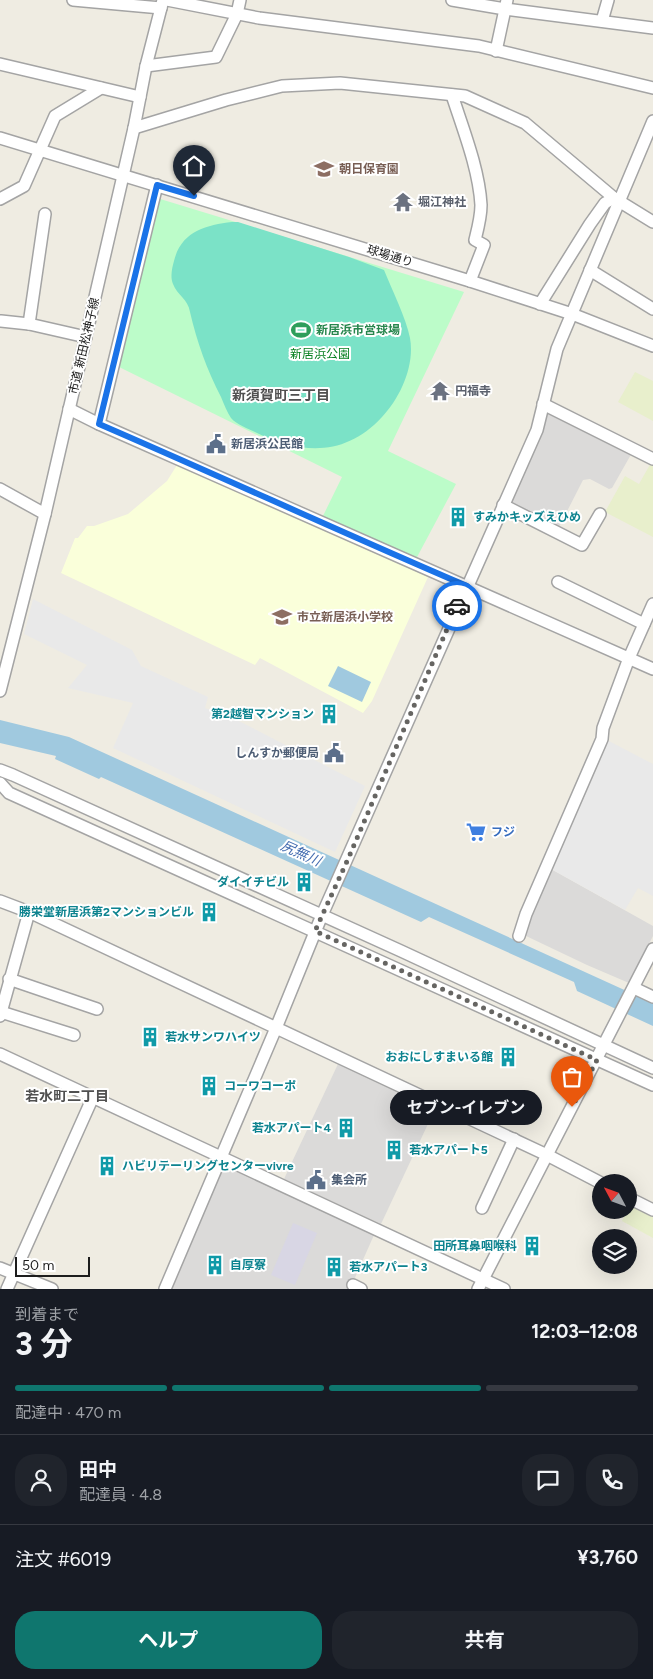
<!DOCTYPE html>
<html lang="ja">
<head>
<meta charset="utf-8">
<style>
	:root { --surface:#171b24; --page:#20242c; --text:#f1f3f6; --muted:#9ea1a6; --line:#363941; --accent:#0f766e }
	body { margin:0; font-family:Figtree,"Noto Sans JP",sans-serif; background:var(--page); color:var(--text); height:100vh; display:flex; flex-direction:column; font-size:19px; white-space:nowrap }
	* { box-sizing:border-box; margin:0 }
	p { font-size:16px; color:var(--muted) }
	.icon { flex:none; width:28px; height:28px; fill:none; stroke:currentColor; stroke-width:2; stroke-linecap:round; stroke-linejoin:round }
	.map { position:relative; height:1289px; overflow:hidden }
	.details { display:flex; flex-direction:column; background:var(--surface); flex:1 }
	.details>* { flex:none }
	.needle { width:32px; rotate:311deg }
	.buttons { position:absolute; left:592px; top:1174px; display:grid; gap:10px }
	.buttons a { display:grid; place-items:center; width:45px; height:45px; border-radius:50%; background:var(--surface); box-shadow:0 5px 20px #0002; font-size:25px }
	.scale { position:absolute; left:15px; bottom:12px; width:75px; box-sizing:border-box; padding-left:5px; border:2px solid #1d1d1d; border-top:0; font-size:14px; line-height:18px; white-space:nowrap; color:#1d1d1d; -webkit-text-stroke:4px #fff; paint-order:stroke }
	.pin { position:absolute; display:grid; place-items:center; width:42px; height:42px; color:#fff; margin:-51px -21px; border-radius:50% 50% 50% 0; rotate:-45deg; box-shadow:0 0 5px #0007 }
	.pin .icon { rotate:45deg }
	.courier { position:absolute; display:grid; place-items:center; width:50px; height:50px; margin:-25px; border:4px solid #1a73e8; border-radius:50%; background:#fff; color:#222; box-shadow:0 1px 6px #0007 }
	.bubble { position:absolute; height:35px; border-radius:18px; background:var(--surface); box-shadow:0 5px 20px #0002; font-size:16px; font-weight:700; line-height:35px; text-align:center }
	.summary em { font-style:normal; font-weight:700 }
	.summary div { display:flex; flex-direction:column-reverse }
	.summary { display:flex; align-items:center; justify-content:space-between; height:85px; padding:0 15px }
	h1 { font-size:32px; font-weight:700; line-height:38px }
	.bar { display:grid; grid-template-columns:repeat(4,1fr); gap:8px 5px; align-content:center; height:60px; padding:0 15px }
	.bar i { height:6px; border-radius:4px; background:var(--line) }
	.bar .on { background:var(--accent) }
	.bar p { grid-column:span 4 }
	.line { display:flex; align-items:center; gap:12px; padding:0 15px; border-top:1px solid var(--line) }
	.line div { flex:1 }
	.round { display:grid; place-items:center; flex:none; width:52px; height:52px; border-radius:20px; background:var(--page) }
	.button { display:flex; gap:10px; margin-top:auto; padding:10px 15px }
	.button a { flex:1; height:58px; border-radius:20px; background:var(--accent); color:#fff; font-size:20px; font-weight:700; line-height:58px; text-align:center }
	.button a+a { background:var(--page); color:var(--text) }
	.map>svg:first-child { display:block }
	.residential { fill:#dbdad9 }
	.education { fill:#faffda }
	.farmland { fill:#e8efcc }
	.park { fill:#bcfcc9 }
	.pitch { fill:#7be2c7 }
	.parking { fill:#e9e9e9 }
	.plaza { fill:#d8d6e4 }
	.water { fill:#a0c9df }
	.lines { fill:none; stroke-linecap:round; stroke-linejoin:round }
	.minor-casing { stroke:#a4a4a4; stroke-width:14 }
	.minor { stroke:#fff; stroke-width:11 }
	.done { stroke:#666562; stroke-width:5; stroke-dasharray:0 9 }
	.route { stroke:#1a73e8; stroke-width:6 }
	.labels { text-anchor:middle; stroke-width:4; stroke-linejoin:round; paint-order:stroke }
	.education-label { font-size:12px; font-weight:bold; fill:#785e54; stroke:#fff; text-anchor:start }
	.worship-label { font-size:12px; font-weight:bold; fill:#5b616d; stroke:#fff; text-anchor:start }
	.street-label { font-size:12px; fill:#1d1d1d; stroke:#fff }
	.leisure-label { font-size:12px; font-weight:bold; fill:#27864d; stroke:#fff; text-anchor:start }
	.park-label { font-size:12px; fill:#067f1f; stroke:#fff }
	.service-label { font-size:12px; font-weight:bold; fill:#4e5e75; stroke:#fff; text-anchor:start }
	.culture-label { font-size:12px; font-weight:bold; fill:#0d838f; stroke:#fff; text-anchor:start }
	.shop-label { font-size:12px; font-weight:bold; fill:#366cbe; stroke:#fff; text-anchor:start }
	.neighbourhood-label { font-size:14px; font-weight:bold; fill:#505050; stroke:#fff }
	.water-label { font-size:14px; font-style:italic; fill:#456db0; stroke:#fff }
</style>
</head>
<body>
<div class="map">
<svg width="653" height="1289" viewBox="0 0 653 1289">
	<rect width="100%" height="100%" fill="#efece2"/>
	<g class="residential">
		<path d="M547 412 633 451 612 488 609 489 590 479 583 480 558 529 508 505Z"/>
		<path d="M551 869 653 926V936L629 983 587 965 524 935Z"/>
		<path d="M338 1064 435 1109 381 1224 284 1179Z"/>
		<path d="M223 1165 374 1235 350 1289H169Z"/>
	</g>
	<path class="education" d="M177 465 428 577 372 701 363 713 260 658 255 665 61 573 75 538H78L87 526H94L128 514 167 481Z"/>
	<g class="farmland">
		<path d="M635 372 653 381V421L618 402Z"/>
		<path d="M652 461H653V537L605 512 625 476 639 484Z"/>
		<path d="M632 1202 653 1213V1238L622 1221Z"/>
	</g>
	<path class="park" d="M157 198 464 292 388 451 456 484 416 559 322 518 342 477 117 366Z"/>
	<path class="pitch" d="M232 222H238L349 257 384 270C392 290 406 318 410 338 415 366 400 398 382 417 346 456 303 455 257 433 249 429 237 425 231 418 227 412 224 404 221 397 207 370 197 342 190 312 188 299 177 295 173 284 170 277 172 268 174 261 181 232 205 225 232 222Z"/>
	<g class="parking">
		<path d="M33 599 132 650 141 666 208 697 205 708 233 718 365 786 335 852 113 748 133 703 68 688 87 665 24 634Z"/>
		<path d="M605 739 653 764V896L638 888 625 910 551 869Z"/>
	</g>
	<path class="plaza" d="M293 1223 317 1233 295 1285 271 1275Z"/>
	<g class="water">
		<path d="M338 666 371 682 362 702 328 686Z"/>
		<path d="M0 720 69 737 653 1003V1026L577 991 574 982 429 917 421 922 101 777 99 779 55 759 56 756 0 743Z"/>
	</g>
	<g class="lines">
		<defs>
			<g id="minor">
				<path d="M73 0 161 8"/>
				<path d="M167 0 259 18 479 46 653 88"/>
				<path d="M452 0 505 9 653 28"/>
				<path d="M602 21 608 0"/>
				<path d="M496 51 507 0"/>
				<path d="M0 64 140 97"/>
				<path d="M146 66 216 57 237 14 240 0"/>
				<path d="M452 95C463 129 479 169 481 205 481 217 478 228 475 240L484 245 470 281"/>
				<path d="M134 128 226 100 282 86 340 83 465 96 525 123 614 198 653 222"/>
				<path d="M0 138 470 281 572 314 653 346"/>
				<path d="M0 199 24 186 55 116 101 88"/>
				<path d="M590 270 653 309"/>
				<path d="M540 304 590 224 605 203 614 198"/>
				<path d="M1 321 29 324 86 337"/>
				<path d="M29 324 45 214"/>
				<path d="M543 404 653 459"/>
				<path d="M69 409 99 424 653 669"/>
				<path d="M99 424 157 185"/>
				<path d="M0 489 45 514"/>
				<path d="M503 505 582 545 600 514"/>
				<path d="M558 582 644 624"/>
				<path d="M0 691 45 514 134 128 146 66 163 0"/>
				<path d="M0 770 13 775 401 951 653 1068"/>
				<path d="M0 783 9 793 653 1085"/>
				<path d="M0 901 29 912 547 1155 601 1183"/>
				<path d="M519 936 526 914 602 739 603 728 629 658 653 604"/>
				<path d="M9 979 97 1009"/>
				<path d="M634 988 653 997"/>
				<path d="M1 1012 74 1035"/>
				<path d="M0 1016 29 912"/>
				<path d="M0 1054 504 1289"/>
				<path d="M629 1198 653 1210"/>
				<path d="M482 1208 514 1139"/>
				<path d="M0 1268 52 1289"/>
				<path d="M353 1285 361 1289"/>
				<path d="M7 1289 93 1097"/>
				<path d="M165 1289 276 1028 322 915 537 430 557 349 653 121"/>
				<path d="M478 1289 653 949"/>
			</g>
		</defs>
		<use href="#minor" class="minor-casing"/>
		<use href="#minor" class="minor"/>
	</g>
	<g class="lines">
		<path class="done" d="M457 606 348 859 315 931 597 1060 572 1107"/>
		<path class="route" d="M194 196 157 185 99 424C222 477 343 533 467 586L457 606"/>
	</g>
	<defs>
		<symbol id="school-bare" viewBox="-9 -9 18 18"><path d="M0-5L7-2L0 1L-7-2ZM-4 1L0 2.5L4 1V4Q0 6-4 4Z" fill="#8d6e63" stroke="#fff" stroke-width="2.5" paint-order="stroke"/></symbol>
		<symbol id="temple-bare" viewBox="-9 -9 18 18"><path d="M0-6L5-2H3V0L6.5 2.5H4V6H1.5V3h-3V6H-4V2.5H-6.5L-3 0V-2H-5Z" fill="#6b7280" stroke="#fff" stroke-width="2.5" paint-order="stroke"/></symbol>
		<symbol id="stadium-bare" viewBox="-9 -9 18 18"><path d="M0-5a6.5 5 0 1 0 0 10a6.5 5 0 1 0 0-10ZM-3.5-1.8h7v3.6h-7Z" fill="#2e9e5b" stroke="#fff" stroke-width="2.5" paint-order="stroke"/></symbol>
		<symbol id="civic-bare" viewBox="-9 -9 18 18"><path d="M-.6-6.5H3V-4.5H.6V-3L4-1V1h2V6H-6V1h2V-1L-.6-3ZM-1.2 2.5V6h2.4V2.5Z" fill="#5c6f8a" stroke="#fff" stroke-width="2.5" paint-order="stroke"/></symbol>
		<symbol id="building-bare" viewBox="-9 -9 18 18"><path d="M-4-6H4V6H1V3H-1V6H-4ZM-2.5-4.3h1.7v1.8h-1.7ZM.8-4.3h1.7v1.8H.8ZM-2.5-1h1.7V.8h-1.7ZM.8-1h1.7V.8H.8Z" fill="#0f9aa8" stroke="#fff" stroke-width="2.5" paint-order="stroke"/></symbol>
		<symbol id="supermarket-bare" viewBox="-9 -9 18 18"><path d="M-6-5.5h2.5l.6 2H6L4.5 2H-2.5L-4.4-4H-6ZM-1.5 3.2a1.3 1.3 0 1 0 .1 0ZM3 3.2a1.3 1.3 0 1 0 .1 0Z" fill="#3f7fe0" stroke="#fff" stroke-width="2.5" paint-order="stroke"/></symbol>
	</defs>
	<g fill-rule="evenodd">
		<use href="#school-bare" x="310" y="155" width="28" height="28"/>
		<use href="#temple-bare" x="389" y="188" width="28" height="28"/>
		<use href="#stadium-bare" x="287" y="316" width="28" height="28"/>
		<use href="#temple-bare" x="426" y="377" width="28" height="28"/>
		<use href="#civic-bare" x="202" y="430" width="28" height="28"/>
		<use href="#building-bare" x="444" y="503" width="28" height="28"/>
		<use href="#school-bare" x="268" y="603" width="28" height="28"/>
		<use href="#building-bare" x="315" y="700" width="28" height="28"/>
		<use href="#civic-bare" x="320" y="739" width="28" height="28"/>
		<use href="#supermarket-bare" x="462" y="818" width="28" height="28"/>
		<use href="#building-bare" x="290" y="868" width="28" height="28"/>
		<use href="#building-bare" x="195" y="898" width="28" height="28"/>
		<use href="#building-bare" x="136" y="1023" width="28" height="28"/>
		<use href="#building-bare" x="494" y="1043" width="28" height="28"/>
		<use href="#building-bare" x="195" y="1072" width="28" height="28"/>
		<use href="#building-bare" x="332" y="1114" width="28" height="28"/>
		<use href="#building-bare" x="380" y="1136" width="28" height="28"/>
		<use href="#building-bare" x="93" y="1152" width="28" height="28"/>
		<use href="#civic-bare" x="302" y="1166" width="28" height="28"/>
		<use href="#building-bare" x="518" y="1232" width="28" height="28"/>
		<use href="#building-bare" x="201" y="1251" width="28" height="28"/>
		<use href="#building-bare" x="320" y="1253" width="28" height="28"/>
	</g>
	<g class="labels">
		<g class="education-label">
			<text x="339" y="173">朝日保育園</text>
			<text x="297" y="621">市立新居浜小学校</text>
		</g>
		<g class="worship-label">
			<text x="418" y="206">堀江神社</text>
			<text x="455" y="395">円福寺</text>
		</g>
		<g class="street-label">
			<text transform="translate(390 256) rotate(17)" y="4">球場通り</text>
			<text transform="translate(84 346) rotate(-77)" y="4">市道 新田松神子線</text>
		</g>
		<g class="leisure-label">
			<text x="316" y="334">新居浜市営球場</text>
		</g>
		<g class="park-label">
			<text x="320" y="358">新居浜公園</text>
		</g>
		<g class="service-label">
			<text x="231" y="448">新居浜公民館</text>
			<text x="319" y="757" text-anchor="end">しんすか郵便局</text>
			<text x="331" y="1184">集会所</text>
		</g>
		<g class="culture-label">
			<text x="473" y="521">すみかキッズえひめ</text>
			<text x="314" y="718" text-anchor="end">第2越智マンション</text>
			<text x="289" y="886" text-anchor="end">ダイイチビル</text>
			<text x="194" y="916" text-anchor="end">勝栄堂新居浜第2マンションビル</text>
			<text x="165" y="1041">若水サンワハイツ</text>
			<text x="493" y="1061" text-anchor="end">おおにしすまいる館</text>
			<text x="224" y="1090">コーワコーポ</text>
			<text x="331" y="1132" text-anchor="end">若水アパート4</text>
			<text x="409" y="1154">若水アパート5</text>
			<text x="122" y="1170">ハビリテーリングセンターvivre</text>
			<text x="517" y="1250" text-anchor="end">田所耳鼻咽喉科</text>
			<text x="230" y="1269">自厚寮</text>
			<text x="349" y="1271">若水アパート3</text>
		</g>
		<g class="shop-label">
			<text x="491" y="836">フジ</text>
		</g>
		<g class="neighbourhood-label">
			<text x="281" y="400">新須賀町三丁目</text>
			<text x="67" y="1101">若水町二丁目</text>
		</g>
		<g class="water-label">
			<text transform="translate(301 853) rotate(24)" y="5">尻無川</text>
		</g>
	</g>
</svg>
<div class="buttons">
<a><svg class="needle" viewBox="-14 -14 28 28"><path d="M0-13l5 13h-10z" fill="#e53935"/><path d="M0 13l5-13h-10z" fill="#9ea1a6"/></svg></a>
<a><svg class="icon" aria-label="layers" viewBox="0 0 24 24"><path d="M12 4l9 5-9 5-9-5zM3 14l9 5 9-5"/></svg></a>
</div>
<div class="scale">50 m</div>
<div class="pin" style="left:572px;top:1107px;background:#ea580c"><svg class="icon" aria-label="bag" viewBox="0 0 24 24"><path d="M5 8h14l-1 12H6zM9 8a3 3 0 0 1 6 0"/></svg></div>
<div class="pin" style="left:194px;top:196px;background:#1f2937"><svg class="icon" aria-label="home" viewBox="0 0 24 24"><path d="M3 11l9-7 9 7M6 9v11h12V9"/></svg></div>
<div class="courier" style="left:457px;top:606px"><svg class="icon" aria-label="car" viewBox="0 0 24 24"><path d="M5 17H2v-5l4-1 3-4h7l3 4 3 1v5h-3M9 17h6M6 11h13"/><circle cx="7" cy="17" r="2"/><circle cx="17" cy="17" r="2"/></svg></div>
<div class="bubble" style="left:390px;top:1090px;width:152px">セブン-イレブン</div>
</div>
<section class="details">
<div class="summary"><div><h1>3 分</h1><p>到着まで</p></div><em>12:03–12:08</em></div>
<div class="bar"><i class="on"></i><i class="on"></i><i class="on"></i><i></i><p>配達中 · 470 m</p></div>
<div class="line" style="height:90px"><a class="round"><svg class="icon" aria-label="person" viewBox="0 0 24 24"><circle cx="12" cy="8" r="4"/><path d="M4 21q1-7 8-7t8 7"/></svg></a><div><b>田中</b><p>配達員 · 4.8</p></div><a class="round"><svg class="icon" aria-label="chat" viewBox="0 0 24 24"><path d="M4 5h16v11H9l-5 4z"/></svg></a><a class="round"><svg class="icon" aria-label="phone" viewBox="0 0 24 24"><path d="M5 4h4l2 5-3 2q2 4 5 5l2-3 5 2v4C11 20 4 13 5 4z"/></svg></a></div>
<div class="line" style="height:65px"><div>注文 #6019</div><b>¥3,760</b></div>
<div class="button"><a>ヘルプ</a><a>共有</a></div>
</section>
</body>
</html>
